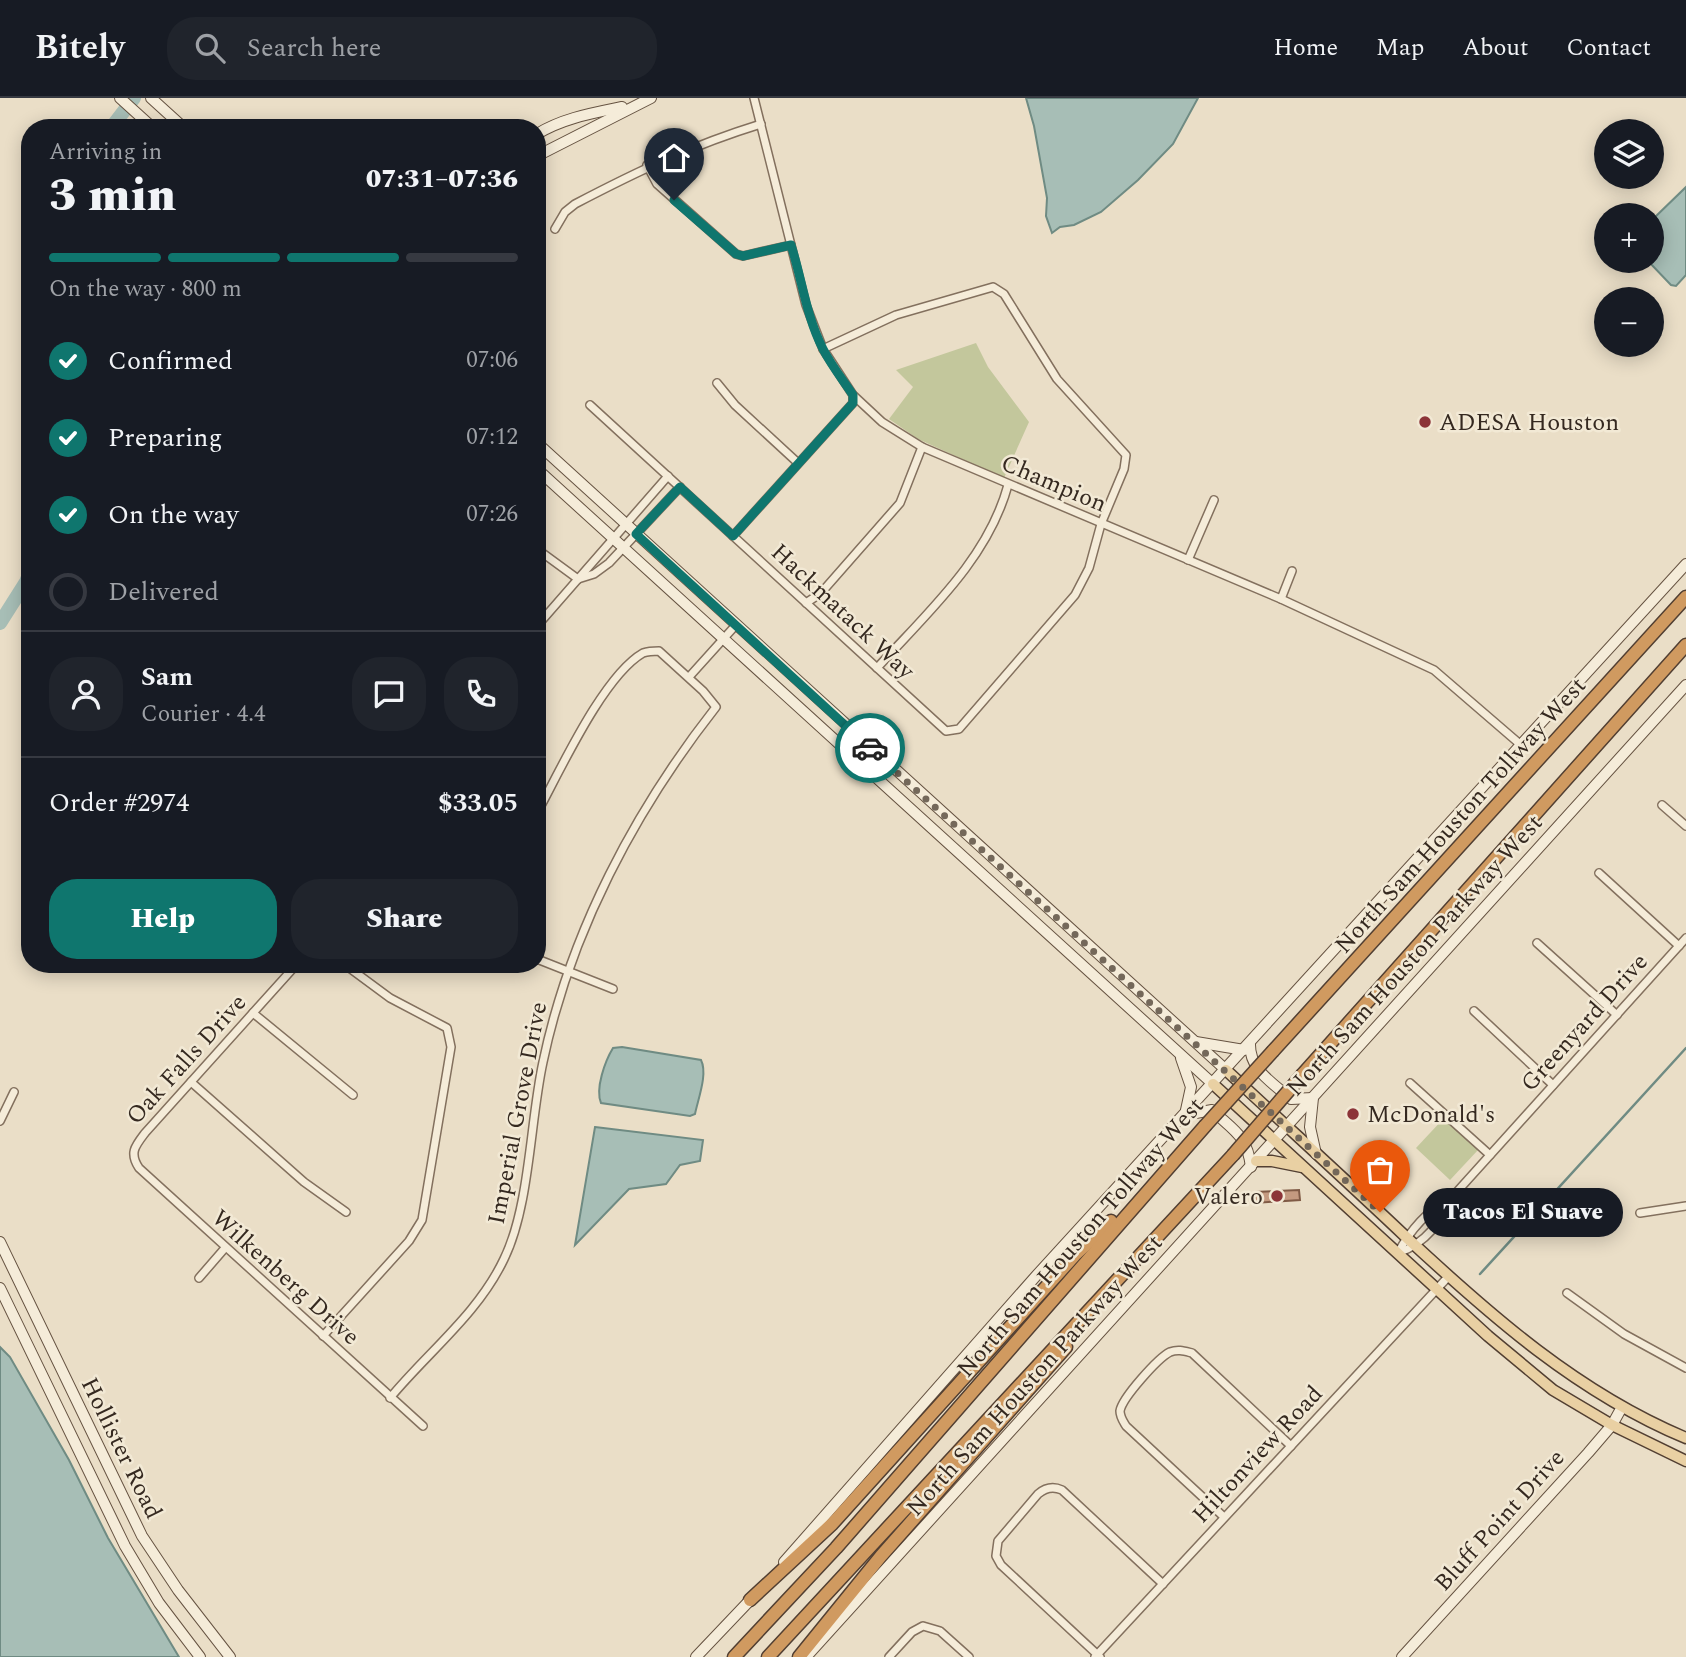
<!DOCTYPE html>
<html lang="en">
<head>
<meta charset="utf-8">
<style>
	:root { --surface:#171b24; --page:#20242c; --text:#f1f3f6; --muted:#9ea1a6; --line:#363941; --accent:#0f766e }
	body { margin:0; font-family:Spectral,serif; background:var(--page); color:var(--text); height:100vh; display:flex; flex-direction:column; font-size:26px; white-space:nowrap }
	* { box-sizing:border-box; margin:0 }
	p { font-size:23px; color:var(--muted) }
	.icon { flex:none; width:38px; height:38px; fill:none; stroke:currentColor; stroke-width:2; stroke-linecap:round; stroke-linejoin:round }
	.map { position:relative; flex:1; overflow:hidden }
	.sheet { position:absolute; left:21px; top:21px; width:525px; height:854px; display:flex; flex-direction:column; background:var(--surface); border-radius:28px; box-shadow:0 4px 18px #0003 }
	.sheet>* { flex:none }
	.fabs { position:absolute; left:1594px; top:21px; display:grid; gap:14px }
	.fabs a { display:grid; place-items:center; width:70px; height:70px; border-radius:50%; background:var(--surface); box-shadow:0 4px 18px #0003; font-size:35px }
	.pin { position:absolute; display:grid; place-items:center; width:60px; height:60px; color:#fff; margin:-72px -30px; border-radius:50% 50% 50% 0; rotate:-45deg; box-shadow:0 0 7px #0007 }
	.pin .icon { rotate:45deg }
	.courier { position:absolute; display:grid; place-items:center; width:70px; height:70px; margin:-35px; border:5px solid #0f766e; border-radius:50%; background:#fff; color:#222; box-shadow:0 2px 9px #0007 }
	.bubble { position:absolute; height:49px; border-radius:24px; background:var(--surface); box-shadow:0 4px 18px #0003; font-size:23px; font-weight:800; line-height:49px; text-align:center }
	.headline em { font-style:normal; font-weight:800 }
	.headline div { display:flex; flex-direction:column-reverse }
	.headline { display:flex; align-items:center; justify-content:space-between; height:119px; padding:0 28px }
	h1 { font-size:46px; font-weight:800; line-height:52px }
	.bar { display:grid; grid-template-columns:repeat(4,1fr); gap:10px 7px; align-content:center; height:84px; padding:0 28px }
	.bar i { height:9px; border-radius:5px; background:var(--line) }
	.bar .active { background:var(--accent) }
	.bar p { grid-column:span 4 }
	.line { display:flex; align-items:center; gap:18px; padding:0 28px; border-top:2px solid var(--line) }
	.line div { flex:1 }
	.round { display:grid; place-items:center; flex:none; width:74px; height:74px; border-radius:28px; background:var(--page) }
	ol { padding:0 28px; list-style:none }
	li { display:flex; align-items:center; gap:21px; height:77px }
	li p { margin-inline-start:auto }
	li .icon { padding:7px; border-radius:50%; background:var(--accent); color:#fff; stroke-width:4 }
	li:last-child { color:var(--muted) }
	li i { width:38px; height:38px; border:4px solid var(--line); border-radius:50% }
	.action { display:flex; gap:14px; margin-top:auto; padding:14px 28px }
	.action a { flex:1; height:80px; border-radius:28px; background:var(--accent); color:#fff; font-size:28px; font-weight:800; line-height:80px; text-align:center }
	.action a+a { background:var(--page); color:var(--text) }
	header { display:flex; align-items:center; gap:42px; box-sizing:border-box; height:98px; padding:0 35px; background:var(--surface); border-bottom:2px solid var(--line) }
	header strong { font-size:33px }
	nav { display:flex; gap:38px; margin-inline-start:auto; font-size:24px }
	.search { width:490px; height:63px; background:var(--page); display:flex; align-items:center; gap:18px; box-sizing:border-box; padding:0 24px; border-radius:28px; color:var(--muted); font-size:26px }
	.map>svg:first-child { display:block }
	.green { fill:#c3c79c }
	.water { fill:#a7beb6; stroke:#6f8b83; stroke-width:2 }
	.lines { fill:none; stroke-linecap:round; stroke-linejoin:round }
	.stream { stroke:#6f8b83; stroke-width:2.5 }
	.river { stroke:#a7beb6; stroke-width:14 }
	.building { fill:#c49a80; stroke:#805b46; stroke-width:2 }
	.street-casing { stroke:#83705e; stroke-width:10 }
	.secondary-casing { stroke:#655241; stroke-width:12 }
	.primary-casing { stroke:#523f32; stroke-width:13 }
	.highway-casing { stroke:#523f32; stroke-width:15 }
	.street { stroke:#f5ecd9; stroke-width:7 }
	.secondary { stroke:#f5ecd9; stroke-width:10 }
	.primary { stroke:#e9d0a3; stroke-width:10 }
	.highway { stroke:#d09a60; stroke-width:12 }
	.highway-bridge-casing { stroke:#523f32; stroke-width:15; stroke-linecap:butt }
	.highway-bridge { stroke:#d09a60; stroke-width:12 }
	.done { stroke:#74685a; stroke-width:7; stroke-dasharray:0 12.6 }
	.route { stroke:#0f766e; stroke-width:9 }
	.poi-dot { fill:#8c3438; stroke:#f2e9d5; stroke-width:2.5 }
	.labels { text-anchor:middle; stroke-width:5; stroke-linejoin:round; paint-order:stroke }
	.poi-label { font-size:24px; fill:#352920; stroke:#f2e9d5; text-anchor:start }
	.street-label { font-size:24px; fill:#352920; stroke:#f2e9d5 }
</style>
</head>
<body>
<header>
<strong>Bitely</strong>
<div class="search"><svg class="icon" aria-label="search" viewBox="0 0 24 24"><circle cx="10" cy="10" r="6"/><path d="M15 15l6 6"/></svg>Search here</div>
<nav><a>Home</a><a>Map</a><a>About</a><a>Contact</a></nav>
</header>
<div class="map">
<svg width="1686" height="1559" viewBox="0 0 1686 1559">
	<rect width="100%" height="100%" fill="#eadec7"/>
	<g class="green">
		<path d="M976 245 988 269 1029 324 1004 380 918 341 889 321 913 289 896 272Z"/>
		<path d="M1444 1020 1478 1052 1450 1082 1416 1050Z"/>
	</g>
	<g class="water">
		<path d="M1026 0H1198L1173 46 1138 82 1101 114 1074 127 1060 129 1052 135 1046 118 1047 100 1034 28Z"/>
		<path d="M1686 89V177L1676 188 1671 187 1648 163H1652V122Z"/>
		<path d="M622 949 701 962C708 976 698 1001 695 1016L690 1018 601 1005C595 991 605 963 613 950Z"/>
		<path d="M595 1029 703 1042 700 1063 680 1067 666 1086 629 1091 575 1147Z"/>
		<path d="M0 1249 10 1259 69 1362 108 1440 179 1559H0Z"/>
	</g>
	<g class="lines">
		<g class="stream">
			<path d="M23 489 30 495"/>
			<path d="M1480 1176 1686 950"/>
		</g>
		<g class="river">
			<path d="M111 30 134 0"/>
			<path d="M0 525 26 484 30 474"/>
		</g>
	</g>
	<path class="building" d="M1299 1092 1300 1102 1255 1105V1094Z"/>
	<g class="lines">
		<defs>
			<g id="street">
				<path d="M754 0 806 207 823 251 853 297 882 324 922 349 1281 501 1434 572 1521 647"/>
				<path d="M647 67 657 86 736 156 743 158 791 147"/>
				<path d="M555 131 565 114 575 106C638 73 693 47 761 26"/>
				<path d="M717 285 735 307 798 365"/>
				<path d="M590 307 946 633 959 631 1075 497 1089 470 1101 426 1124 371 1126 357 1057 281 1004 196 993 189 896 217 823 251"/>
				<path d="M733 438 853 305V297"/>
				<path d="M537 451 578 481"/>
				<path d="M1188 462 1214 402"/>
				<path d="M578 481 594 476 609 465 680 389"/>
				<path d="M1281 501 1292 473"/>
				<path d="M806 505 821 495 900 405 922 349"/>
				<path d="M537 528 668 378"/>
				<path d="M877 570C927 515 988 461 1008 387"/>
				<path d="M689 579 735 528"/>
				<path d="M1662 707 1686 728"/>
				<path d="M1599 775 1679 848"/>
				<path d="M1537 845 1617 917"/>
				<path d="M537 861 613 891"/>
				<path d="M297 866 145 1035C135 1048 129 1055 139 1070L423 1328"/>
				<path d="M1474 913 1553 987"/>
				<path d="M253 915 353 997"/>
				<path d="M191 984 304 1084 346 1114"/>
				<path d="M1410 985 1490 1057"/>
				<path d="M0 1023 14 994"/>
				<path d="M1640 1115 1686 1108"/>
				<path d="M1398 1155C1427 1145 1441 1123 1454 1097L1686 840"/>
				<path d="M1398 1155C1411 1130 1429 1112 1452 1098"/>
				<path d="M199 1180 225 1150"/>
				<path d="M1567 1195 1624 1236 1686 1270"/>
				<path d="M323 1238 409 1143 422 1122 451 949 447 930 390 900 344 866"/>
				<path d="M390 1300C428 1254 478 1216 504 1161 530 1108 530 1023 543 964 570 835 635 712 716 609L703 593 659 553C653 553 649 553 643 555 603 578 560 673 537 715"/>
				<path d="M1224 1419 1126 1328C1123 1323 1120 1319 1120 1313 1122 1300 1158 1260 1170 1254 1178 1251 1184 1253 1192 1255L1291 1348"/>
				<path d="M889 1559 912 1534 923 1528 940 1533 969 1559"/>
				<path d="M1095 1559 1448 1179"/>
				<path d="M1100 1559 1001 1467 996 1458 998 1443 1038 1396C1045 1390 1053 1388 1062 1392L1163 1486"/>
			</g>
			<g id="secondary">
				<path d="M120 0 153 30"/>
				<path d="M151 0 184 30"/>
				<path d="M537 36C563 20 593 15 622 9"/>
				<path d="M537 58 651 0"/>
				<path d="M537 345 1226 972"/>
				<path d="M537 371 1213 986"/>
				<path d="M1196 944 1244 952"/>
				<path d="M1250 945C1249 972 1272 984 1291 1001L1313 1000 1310 1029 1316 1056"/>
				<path d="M1181 960 1191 989 1186 1012"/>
				<path d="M1185 1017 1212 1012C1234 1033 1247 1037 1251 1069"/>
				<path d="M0 1144 142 1438 178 1492 230 1559"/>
				<path d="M0 1190 125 1448 159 1505 200 1559"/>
				<path d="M784 1464 1036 1178 1686 466"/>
				<path d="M696 1559 753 1499"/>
				<path d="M806 1559 1686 587"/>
				<path d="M1402 1559 1588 1355 1612 1327 1622 1309"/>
			</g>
			<g id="primary">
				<path d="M1226 972C1286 1028 1347 1083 1406 1139 1491 1218 1578 1295 1686 1340"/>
				<path d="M1213 986 1488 1238 1553 1292 1612 1327 1686 1363"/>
				<path d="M1256 1063H1272L1302 1069"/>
			</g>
			<g id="highway">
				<path d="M1273 953 1686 499"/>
				<path d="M1303 976 1686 547"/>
				<path d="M750 1502 832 1426 1075 1157 1111 1123"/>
				<path d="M734 1559 836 1450 1205 1028"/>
				<path d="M768 1559 1233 1057"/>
				<path d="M799 1559 881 1458 1066 1249"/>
			</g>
		</defs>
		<use href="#street" class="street-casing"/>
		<use href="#secondary" class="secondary-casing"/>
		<use href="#primary" class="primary-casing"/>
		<use href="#highway" class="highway-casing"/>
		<use href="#street" class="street"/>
		<use href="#secondary" class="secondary"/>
		<use href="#primary" class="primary"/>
		<use href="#highway" class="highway"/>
		<defs>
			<g id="highway-bridge">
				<path d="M1205 1028 1273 953"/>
				<path d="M1233 1057 1303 976"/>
			</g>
		</defs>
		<use href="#highway-bridge" class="highway-bridge-casing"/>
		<use href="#highway-bridge" class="highway-bridge"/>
	</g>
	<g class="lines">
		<path class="done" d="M870 650 1380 1114"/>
		<path class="route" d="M674 102 736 156 743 158 791 147C802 181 806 218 823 251 831 267 843 282 853 297V305L733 438 680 389 636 436 870 650"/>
	</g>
	<g class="poi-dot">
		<circle cx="1425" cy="324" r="7"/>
		<circle cx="1353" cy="1016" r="7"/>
		<circle cx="1277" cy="1098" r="7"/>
	</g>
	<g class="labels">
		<g class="poi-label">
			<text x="1439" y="332">ADESA Houston</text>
			<text x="1367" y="1024">McDonald's</text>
			<text x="1263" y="1106" text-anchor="end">Valero</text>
		</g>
		<g class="street-label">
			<text transform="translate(1054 385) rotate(23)" y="8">Champion</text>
			<text transform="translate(843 513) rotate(43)" y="8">Hackmatack Way</text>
			<text transform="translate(1460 717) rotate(-48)" y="8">North Sam Houston Tollway West</text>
			<text transform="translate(1414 857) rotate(-48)" y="8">North Sam Houston Parkway West</text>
			<text transform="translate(1584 924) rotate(-48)" y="8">Greenyard Drive</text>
			<text transform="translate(186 961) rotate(-48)" y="8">Oak Falls Drive</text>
			<text transform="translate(517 1015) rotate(-79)" y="8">Imperial Grove Drive</text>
			<text transform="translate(1080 1139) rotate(-49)" y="8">North Sam Houston Tollway West</text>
			<text transform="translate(286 1179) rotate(42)" y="8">Wilkenberg Drive</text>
			<text transform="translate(1034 1277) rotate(-48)" y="8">North Sam Houston Parkway West</text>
			<text transform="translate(122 1350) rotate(64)" y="8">Hollister Road</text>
			<text transform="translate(1257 1356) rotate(-47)" y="8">Hiltonview Road</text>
			<text transform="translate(1499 1422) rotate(-48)" y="8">Bluff Point Drive</text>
		</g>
	</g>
</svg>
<div class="fabs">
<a><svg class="icon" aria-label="layers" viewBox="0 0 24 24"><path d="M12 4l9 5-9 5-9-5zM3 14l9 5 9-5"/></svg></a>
<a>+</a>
<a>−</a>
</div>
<div class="pin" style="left:1380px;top:1114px;background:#ea580c"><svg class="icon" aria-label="bag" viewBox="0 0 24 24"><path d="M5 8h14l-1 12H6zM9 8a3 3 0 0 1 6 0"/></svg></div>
<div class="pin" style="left:674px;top:102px;background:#1f2937"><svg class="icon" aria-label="home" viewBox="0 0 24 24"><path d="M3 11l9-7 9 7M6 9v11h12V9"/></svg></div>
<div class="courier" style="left:870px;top:650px"><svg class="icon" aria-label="car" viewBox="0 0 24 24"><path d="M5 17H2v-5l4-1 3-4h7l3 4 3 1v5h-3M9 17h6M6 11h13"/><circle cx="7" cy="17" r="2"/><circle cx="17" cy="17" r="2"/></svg></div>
<div class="bubble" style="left:1423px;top:1090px;width:200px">Tacos El Suave</div>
<section class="sheet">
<div class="headline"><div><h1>3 min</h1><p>Arriving in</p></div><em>07:31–07:36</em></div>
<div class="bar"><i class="active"></i><i class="active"></i><i class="active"></i><i></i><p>On the way · 800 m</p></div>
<ol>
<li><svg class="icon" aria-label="check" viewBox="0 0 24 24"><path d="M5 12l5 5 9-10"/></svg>Confirmed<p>07:06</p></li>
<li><svg class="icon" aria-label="check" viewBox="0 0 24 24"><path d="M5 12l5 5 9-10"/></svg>Preparing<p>07:12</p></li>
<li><svg class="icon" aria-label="check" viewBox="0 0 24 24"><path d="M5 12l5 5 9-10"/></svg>On the way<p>07:26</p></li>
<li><i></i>Delivered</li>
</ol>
<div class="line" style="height:126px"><a class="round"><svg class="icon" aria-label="person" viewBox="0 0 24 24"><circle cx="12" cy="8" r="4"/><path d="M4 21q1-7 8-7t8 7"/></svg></a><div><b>Sam</b><p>Courier · 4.4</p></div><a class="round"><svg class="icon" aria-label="chat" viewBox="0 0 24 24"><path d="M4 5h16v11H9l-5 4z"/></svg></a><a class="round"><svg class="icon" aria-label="phone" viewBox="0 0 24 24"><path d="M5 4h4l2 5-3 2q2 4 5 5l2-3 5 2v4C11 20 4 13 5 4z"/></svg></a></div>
<div class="line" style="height:91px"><div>Order #2974</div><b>$33.05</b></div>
<div class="action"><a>Help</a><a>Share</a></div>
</section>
</div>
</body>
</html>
